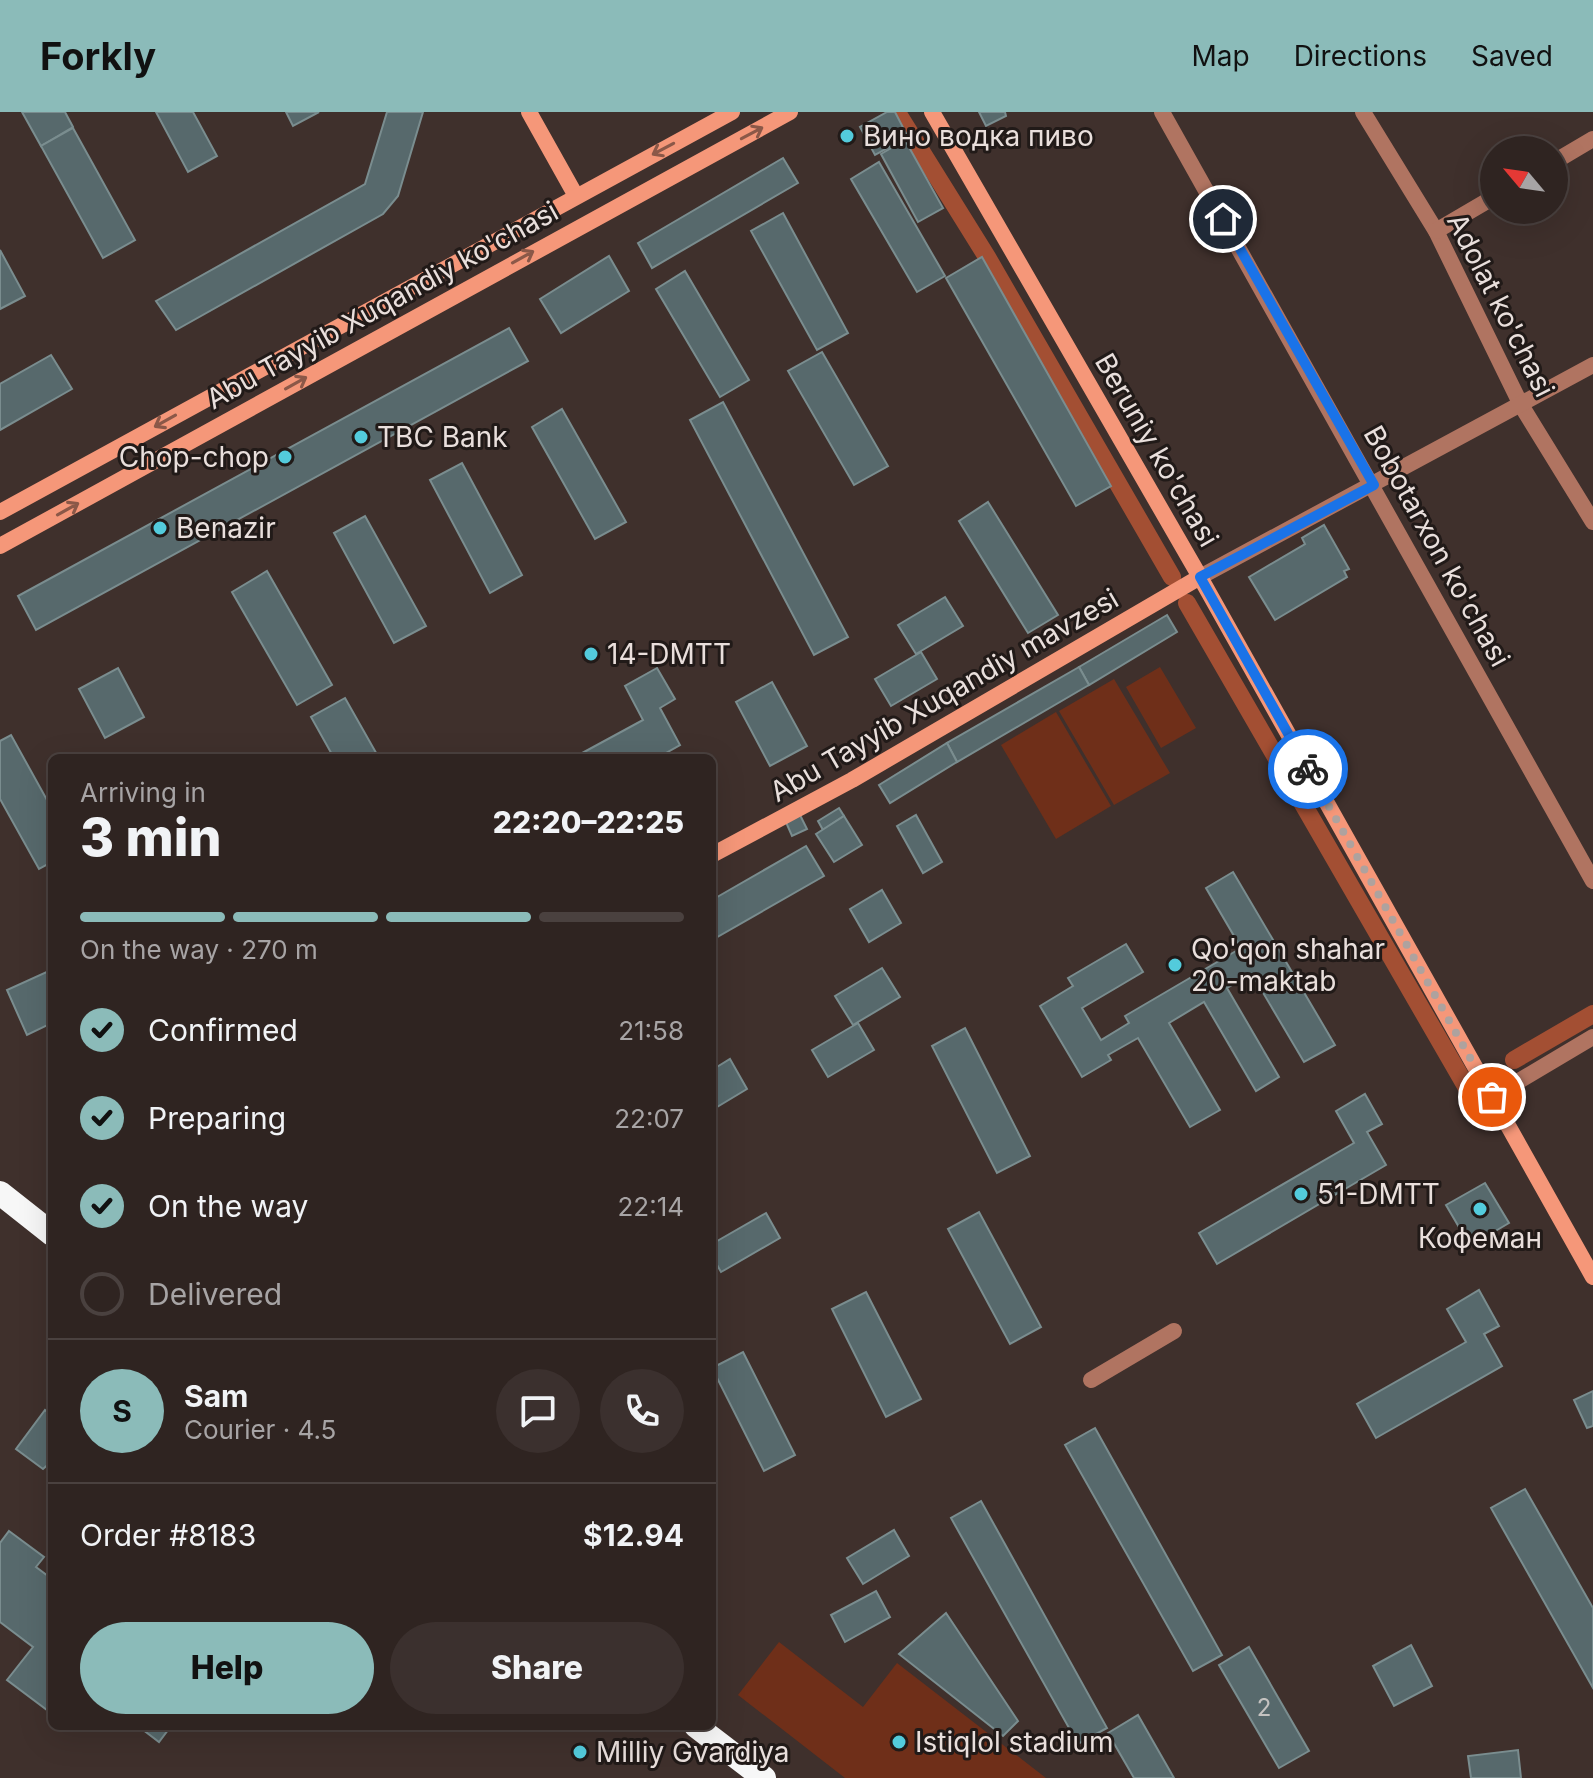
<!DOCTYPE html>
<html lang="en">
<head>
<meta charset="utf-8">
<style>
	:root { --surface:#2f2421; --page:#3b302e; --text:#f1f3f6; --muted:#a7a4a5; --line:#4a413f; --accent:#8bbbb9 }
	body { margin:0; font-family:Inter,sans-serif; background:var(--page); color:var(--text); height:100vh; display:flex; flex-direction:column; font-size:30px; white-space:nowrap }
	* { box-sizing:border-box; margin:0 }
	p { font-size:26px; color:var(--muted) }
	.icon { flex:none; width:44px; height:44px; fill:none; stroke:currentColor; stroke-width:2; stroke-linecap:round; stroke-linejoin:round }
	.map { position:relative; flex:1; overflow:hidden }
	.details { position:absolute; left:48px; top:642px; width:668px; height:976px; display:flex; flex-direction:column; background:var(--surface); border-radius:12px; box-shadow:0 8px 32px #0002,0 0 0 2px var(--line) }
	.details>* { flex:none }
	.needle { width:52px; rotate:299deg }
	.controls { position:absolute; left:1480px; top:24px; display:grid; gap:16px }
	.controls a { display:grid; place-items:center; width:88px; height:88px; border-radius:50%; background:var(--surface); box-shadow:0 8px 32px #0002,0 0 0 2px var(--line); font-size:40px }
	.pin { position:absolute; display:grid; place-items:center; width:68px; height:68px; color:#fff; margin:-34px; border:4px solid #fff; border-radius:50%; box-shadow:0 2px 8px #0007 }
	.courier { position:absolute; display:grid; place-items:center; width:80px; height:80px; margin:-40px; border:6px solid #1a73e8; border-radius:50%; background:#fff; color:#222; box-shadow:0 2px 10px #0007 }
	.summary em { font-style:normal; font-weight:800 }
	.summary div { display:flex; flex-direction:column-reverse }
	.summary { display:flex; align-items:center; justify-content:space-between; height:136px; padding:0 32px }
	h1 { font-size:52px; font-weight:800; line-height:60px }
	.bar { display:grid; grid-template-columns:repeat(4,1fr); gap:12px 8px; align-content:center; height:96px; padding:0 32px }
	.bar i { height:10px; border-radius:6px; background:var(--line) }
	.bar .current { background:var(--accent) }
	.bar p { grid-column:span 4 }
	.line { display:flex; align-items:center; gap:20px; padding:0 32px; border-top:2px solid var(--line) }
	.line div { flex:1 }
	.round { display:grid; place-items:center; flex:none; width:84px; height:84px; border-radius:42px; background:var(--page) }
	ol { padding:0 32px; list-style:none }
	li { display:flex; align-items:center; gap:24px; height:88px }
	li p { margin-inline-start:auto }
	li .icon { padding:8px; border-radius:50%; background:var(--accent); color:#111; stroke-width:4 }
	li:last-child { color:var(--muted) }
	li i { width:44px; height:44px; border:4px solid var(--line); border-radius:50% }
	.cta { display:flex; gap:16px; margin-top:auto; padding:16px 32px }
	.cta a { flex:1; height:92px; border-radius:48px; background:var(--accent); color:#111; font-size:32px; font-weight:800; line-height:92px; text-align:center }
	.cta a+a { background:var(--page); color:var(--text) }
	header { display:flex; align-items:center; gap:48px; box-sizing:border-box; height:112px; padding:0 40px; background:var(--accent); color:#111 }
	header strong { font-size:38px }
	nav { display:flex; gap:44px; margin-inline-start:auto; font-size:28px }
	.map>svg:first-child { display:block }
	.pitch { fill:#6f2f19 }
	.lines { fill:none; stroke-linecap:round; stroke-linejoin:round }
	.canal { stroke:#a34f33; stroke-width:18 }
	.building { fill:#57696c; stroke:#7a8d8f; stroke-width:2 }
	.street { stroke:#b07461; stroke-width:16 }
	.secondary { stroke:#f59779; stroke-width:16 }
	.highway { stroke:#f7f7f7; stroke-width:24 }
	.oneway { stroke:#8b5848 }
	.done { stroke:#aea29e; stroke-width:8; stroke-dasharray:0 14.4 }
	.route { stroke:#1a73e8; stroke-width:10 }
	.poi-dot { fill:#53cbdc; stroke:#211a18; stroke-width:3 }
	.labels { text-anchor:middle; stroke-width:6; stroke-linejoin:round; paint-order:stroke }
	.number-label { font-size:24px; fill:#c4c2c0 }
	.poi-label { font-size:28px; fill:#e9dfdc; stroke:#211a18; text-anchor:start }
	.street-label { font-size:28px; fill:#e9dfdc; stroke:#211a18 }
</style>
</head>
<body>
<header>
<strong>Forkly</strong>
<nav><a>Map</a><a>Directions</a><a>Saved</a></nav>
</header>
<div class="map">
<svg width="1593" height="1666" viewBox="0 0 1593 1666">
	<rect width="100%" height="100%" fill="#3f302c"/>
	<g class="pitch">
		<path d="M1160 555 1196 616 1161 636 1126 575Z"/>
		<path d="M1114 567 1170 661 1114 693 1059 599Z"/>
		<path d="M1056 600 1111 694 1056 727 1001 633Z"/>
		<path d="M779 1530 863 1595 897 1551 1046 1666H845L738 1583Z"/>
	</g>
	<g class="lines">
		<g class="canal">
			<path d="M898 2 987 145 1172 465"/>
			<path d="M1187 491 1467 976"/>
			<path d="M1514 948 1593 902"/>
		</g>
	</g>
	<g class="building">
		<path d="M22 0H65L73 15 41 34Z"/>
		<path d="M156 0H193L217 44 188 60Z"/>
		<path d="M286 0H319L293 14Z"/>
		<path d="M387 0H423L398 84 383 102 176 218 156 189 365 72Z"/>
		<path d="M887 0H895L908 25 875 43 860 15Z"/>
		<path d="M979 0H1005L1006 4 986 14Z"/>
		<path d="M73 16 135 128 103 146 41 34Z"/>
		<path d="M905 28 943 96 918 110 881 42Z"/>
		<path d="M783 46 798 71 652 156 638 131Z"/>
		<path d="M879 50 945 164 917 180 851 67Z"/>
		<path d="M783 101 848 221 817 238 751 119Z"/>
		<path d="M0 138 25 184 0 197Z"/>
		<path d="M609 144 629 179 561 221 540 187Z"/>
		<path d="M982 145 1111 374 1076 394 946 166Z"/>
		<path d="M685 159 749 268 720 285 656 177Z"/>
		<path d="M509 216 528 249 36 518 18 484Z"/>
		<path d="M822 240 888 354 854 373 788 259Z"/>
		<path d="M51 243 72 277 0 318V272Z"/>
		<path d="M723 290 848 525 814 543 690 308Z"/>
		<path d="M562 297 626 410 595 427 532 315Z"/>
		<path d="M462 351 522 463 490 481 430 368Z"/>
		<path d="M988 390 1058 503 1028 521 959 409Z"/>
		<path d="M365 404 426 514 394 531 334 421Z"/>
		<path d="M1324 413 1349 457 1344 459 1347 465 1275 508 1249 465 1305 432 1302 426Z"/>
		<path d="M267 459 332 573 297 593 232 480Z"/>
		<path d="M945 485 963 514 916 542 898 513Z"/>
		<path d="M1167 503 1177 520 1089 573 1079 555Z"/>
		<path d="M921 540 937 567 891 594 875 567Z"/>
		<path d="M1079 555 1089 573 957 650 947 631Z"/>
		<path d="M118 556 144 605 105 626 79 577Z"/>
		<path d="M657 556 675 587 660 596 680 633 657 646H573L643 608 625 574Z"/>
		<path d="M772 570 807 634 770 654 736 590Z"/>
		<path d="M345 586 379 646H334L311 605Z"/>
		<path d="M11 623 52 697V750L39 757 0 687V629Z"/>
		<path d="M947 631 957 650 890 691 879 673Z"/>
		<path d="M839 696 844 704 823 718 818 709Z"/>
		<path d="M799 701 807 717 792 724 785 708Z"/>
		<path d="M916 703 942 750 923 761 897 714Z"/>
		<path d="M844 704 862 733 834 750 816 722Z"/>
		<path d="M806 734 824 764 712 828V788Z"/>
		<path d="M1233 760 1335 933 1304 950 1252 862 1227 876 1279 965 1256 979 1204 890 1169 911 1220 998 1190 1015 1138 926 1108 943 1111 948 1082 965 1040 894 1073 874 1068 866 1126 832 1143 860 1082 896 1101 928 1129 911 1125 904 1241 836 1206 776Z"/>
		<path d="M882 778 901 811 869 830 850 797Z"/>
		<path d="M882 856 900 885 853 913 835 884Z"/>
		<path d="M51 858 52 911 27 923 7 878Z"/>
		<path d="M858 911 874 938 828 965 812 938Z"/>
		<path d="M965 916 1030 1044 997 1061 932 934Z"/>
		<path d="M730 947 747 977 712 998V958Z"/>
		<path d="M1365 982 1382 1012 1367 1020 1386 1053 1217 1152 1199 1121 1354 1031 1336 999Z"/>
		<path d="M1485 1071 1509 1111 1470 1134 1446 1093Z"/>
		<path d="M979 1100 1041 1215 1010 1232 948 1117Z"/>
		<path d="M766 1101 780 1126 721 1160 712 1144V1132Z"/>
		<path d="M1479 1178 1499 1214 1484 1222 1502 1254 1376 1326 1357 1292 1466 1230 1447 1197Z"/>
		<path d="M866 1180 921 1287 886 1305 832 1197Z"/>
		<path d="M743 1240 795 1343 764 1359 712 1256Z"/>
		<path d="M1593 1279V1314L1587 1316 1574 1288Z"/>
		<path d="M45 1298 52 1304V1349L43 1357 16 1337Z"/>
		<path d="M1095 1316 1222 1543 1193 1559 1065 1333Z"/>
		<path d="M1525 1377 1593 1496V1576L1491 1396Z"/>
		<path d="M981 1389 1107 1616 1078 1632 951 1406Z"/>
		<path d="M894 1418 909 1444 863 1472 847 1446Z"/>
		<path d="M9 1419 44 1445 36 1455 52 1467V1591L47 1598 7 1568 33 1535 0 1510V1431Z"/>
		<path d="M876 1479 890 1505 845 1530 831 1503Z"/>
		<path d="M946 1501 1018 1609 1003 1624 899 1542Z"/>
		<path d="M1411 1533 1432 1574 1394 1594 1373 1554Z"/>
		<path d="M1249 1535 1309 1639 1279 1656 1219 1553Z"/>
		<path d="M1138 1603 1174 1666H1134L1108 1621Z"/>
		<path d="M138 1614H171L159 1630Z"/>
		<path d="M1518 1638 1521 1666H1471L1468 1644Z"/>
	</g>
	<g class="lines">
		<g class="street">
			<path d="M1162 0 1593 769"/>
			<path d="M1363 0 1436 119 1521 293 1593 410"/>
			<path d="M1554 50 1593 27"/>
			<path d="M1436 119 1494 85"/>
			<path d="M1200 465 1593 253"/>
			<path d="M1492 985 1593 925"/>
			<path d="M1091 1268 1174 1219"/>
		</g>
		<g class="secondary">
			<path d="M529 0 576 84"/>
			<path d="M932 0 1200 465 1593 1165"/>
			<path d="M0 400 732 0"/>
			<path d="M0 434 790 0"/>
			<path d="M712 743 852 668 1200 465"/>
		</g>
		<g class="highway">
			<path d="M0 1081 52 1122"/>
			<path d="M696 1614 764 1666"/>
		</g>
	</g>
	<defs><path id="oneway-shaft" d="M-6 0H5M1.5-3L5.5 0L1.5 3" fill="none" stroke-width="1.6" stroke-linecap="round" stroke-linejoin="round" transform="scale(2)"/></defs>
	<g class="oneway">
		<use href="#oneway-shaft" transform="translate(752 21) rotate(-28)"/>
		<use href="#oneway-shaft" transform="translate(663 37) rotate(152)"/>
		<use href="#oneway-shaft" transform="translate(523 145) rotate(-29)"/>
		<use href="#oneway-shaft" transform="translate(296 271) rotate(-29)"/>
		<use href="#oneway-shaft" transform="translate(165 309) rotate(151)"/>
		<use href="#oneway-shaft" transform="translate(68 397) rotate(-29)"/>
	</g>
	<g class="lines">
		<path class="done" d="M1308 657 1492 985"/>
		<path class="route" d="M1223 107 1374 373 1200 465 1308 657"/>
	</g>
	<g class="poi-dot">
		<circle cx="847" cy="24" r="8"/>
		<circle cx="361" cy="325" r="8"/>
		<circle cx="285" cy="345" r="8"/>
		<circle cx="160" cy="416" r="8"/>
		<circle cx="591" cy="542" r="8"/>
		<circle cx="1175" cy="853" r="8"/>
		<circle cx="1301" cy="1082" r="8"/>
		<circle cx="1480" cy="1097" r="8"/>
		<circle cx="899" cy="1630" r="8"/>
		<circle cx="580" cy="1640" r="8"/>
	</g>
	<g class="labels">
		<g class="number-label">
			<text x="1264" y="1604">2</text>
		</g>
		<g class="poi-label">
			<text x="863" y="34">Вино водка пиво</text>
			<text x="377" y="335">TBC Bank</text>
			<text x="269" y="355" text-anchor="end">Chop-chop</text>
			<text x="176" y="426">Benazir</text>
			<text x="607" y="552">14-DMTT</text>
			<text x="1191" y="847">Qo'qon shahar<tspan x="1191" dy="32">20-maktab</tspan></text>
			<text x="1317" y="1092">51-DMTT</text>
			<text x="1480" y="1136" text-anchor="middle">Кофеман</text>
			<text x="915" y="1640">Istiqlol stadium</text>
			<text x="596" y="1650">Milliy Gvardiya</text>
		</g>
		<g class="street-label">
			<text transform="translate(382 193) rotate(-29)" y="10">Abu Tayyib Xuqandiy ko'chasi</text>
			<text transform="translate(1501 193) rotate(63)" y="10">Adolat ko'chasi</text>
			<text transform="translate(1157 338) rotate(60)" y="10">Beruniy ko'chasi</text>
			<text transform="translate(1437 434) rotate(61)" y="10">Bobotarxon ko'chasi</text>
			<text transform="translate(944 583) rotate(-30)" y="10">Abu Tayyib Xuqandiy mavzesi</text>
		</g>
	</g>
</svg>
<div class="controls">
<a><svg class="needle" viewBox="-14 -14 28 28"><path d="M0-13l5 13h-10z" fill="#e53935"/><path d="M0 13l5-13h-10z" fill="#a7a4a5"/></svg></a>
</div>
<div class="pin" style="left:1492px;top:985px;background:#ea580c"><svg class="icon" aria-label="bag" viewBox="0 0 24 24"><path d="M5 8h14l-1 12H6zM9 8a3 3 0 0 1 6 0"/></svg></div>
<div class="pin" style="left:1223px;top:107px;background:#1f2937"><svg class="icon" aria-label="home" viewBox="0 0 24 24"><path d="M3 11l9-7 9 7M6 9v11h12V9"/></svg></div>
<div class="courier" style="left:1308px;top:657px"><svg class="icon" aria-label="bike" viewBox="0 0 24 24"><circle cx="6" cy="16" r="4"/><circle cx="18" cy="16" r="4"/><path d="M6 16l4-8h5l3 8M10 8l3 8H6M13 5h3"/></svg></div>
<section class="details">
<div class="summary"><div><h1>3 min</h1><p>Arriving in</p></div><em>22:20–22:25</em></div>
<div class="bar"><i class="current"></i><i class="current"></i><i class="current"></i><i></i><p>On the way · 270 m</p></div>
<ol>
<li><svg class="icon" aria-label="check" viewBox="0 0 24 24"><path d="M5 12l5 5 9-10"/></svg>Confirmed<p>21:58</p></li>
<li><svg class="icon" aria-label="check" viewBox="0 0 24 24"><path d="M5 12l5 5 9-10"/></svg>Preparing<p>22:07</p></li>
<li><svg class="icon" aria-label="check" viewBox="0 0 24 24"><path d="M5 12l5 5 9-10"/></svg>On the way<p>22:14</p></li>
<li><i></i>Delivered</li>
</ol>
<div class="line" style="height:144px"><b class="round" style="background:var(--accent);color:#111">S</b><div><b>Sam</b><p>Courier · 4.5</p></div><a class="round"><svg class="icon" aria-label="chat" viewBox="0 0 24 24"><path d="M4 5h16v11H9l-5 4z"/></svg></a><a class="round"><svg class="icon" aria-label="phone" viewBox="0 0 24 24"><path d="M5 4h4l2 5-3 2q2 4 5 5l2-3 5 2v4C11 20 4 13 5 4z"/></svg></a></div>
<div class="line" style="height:104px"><div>Order #8183</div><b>$12.94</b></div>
<div class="cta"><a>Help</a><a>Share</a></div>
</section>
</div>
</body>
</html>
